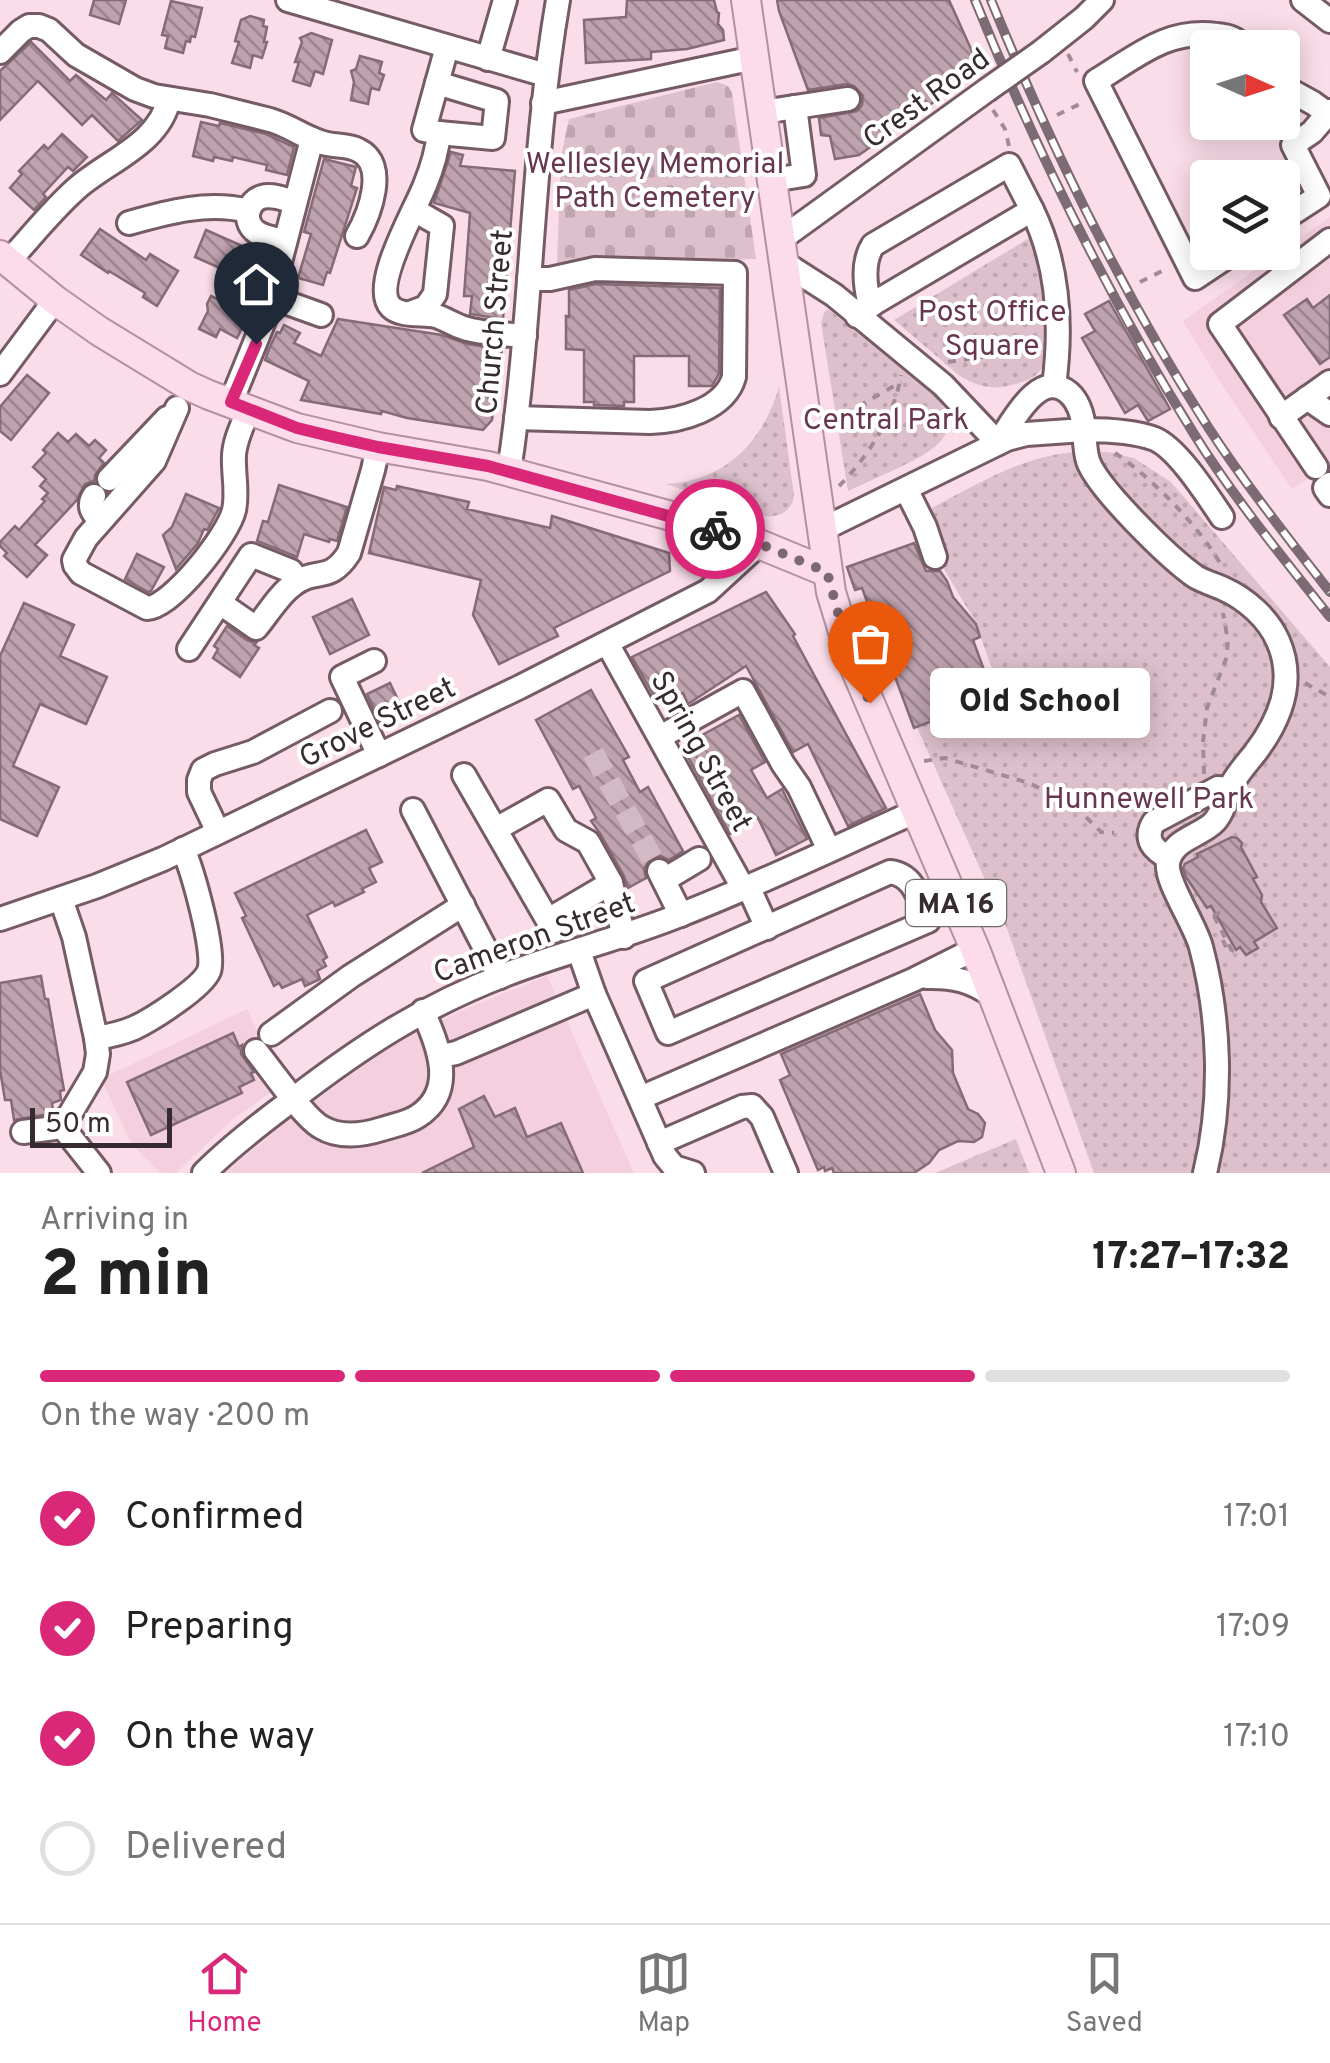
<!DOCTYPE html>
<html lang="en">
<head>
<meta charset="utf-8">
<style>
	:root { --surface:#fff; --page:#f2f2f2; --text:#222; --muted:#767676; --line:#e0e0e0; --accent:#db2777 }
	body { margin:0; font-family:Overpass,sans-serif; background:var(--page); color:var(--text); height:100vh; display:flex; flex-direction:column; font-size:38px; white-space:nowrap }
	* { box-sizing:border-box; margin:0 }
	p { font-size:32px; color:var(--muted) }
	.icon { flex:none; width:55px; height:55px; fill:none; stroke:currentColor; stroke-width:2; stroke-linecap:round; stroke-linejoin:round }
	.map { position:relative; height:1173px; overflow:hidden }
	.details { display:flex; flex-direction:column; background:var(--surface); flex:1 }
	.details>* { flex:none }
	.needle { width:65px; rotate:93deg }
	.fabs { position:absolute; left:1190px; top:30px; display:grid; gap:20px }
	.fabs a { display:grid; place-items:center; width:110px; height:110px; border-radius:10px; background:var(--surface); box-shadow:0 5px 25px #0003; font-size:50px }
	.scale { position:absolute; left:30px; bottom:25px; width:142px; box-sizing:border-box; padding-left:10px; border:5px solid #362b30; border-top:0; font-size:28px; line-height:35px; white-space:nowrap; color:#362b30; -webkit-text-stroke:8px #fff; paint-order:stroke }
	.pin { position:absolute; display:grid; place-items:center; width:85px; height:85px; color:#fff; margin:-102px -42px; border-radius:50% 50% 50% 0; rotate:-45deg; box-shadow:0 0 10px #0007 }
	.pin .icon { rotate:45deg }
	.courier { position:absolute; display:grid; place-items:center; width:100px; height:100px; margin:-50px; border:8px solid #db2777; border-radius:50%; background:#fff; color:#222; box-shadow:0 2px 12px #0007 }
	.bubble { position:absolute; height:70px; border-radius:10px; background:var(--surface); box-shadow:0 5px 25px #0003; font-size:32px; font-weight:800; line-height:70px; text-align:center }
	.overview em { font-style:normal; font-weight:800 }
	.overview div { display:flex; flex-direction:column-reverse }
	.overview { display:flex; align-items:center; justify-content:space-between; height:170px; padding:0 40px }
	h1 { font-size:65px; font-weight:800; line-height:75px }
	.bar { display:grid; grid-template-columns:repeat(4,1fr); gap:15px 10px; align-content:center; height:120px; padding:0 40px }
	.bar i { height:12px; border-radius:8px; background:var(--line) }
	.bar .current { background:var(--accent) }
	.bar p { grid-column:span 4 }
	ol { padding:0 40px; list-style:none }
	li { display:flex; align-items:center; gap:30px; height:110px }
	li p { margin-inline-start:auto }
	li .icon { padding:10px; border-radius:50%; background:var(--accent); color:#fff; stroke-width:4 }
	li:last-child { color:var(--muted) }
	li i { width:55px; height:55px; border:5px solid var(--line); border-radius:50% }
	.dock { display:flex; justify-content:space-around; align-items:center; height:140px; border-top:2px solid var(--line); background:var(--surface); font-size:28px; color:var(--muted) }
	.dock a { display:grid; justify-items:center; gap:5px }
	.dock .current { color:var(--accent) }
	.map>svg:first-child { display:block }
	.built { fill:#f4cfde }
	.cemetery { fill:url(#cemetery-stones) }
	.park { fill:url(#park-dots) }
	.building { fill:url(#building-back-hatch); stroke:#856b76; stroke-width:2.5 }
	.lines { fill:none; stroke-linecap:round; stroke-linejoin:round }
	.minor-tunnel { stroke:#d3b9c4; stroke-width:22; stroke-dasharray:22 11; stroke-linecap:butt }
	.minor-casing { stroke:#745b66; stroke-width:28 }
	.major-casing { stroke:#b58fa0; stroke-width:32 }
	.path { stroke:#a18c95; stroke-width:4; stroke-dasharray:8 8; stroke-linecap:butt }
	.minor { stroke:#fff; stroke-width:22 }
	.major { stroke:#fcdceb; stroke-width:28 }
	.rail-casing { stroke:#7d6b73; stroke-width:10 }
	.rail { stroke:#fff; stroke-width:6; stroke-dasharray:19; stroke-linecap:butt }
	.minor-bridge-casing { stroke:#745b66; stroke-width:28; stroke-linecap:butt }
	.minor-bridge { stroke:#fff; stroke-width:22 }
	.done { stroke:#7b6971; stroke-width:10; stroke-dasharray:0 18 }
	.route { stroke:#db2777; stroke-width:12 }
	.labels { text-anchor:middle; stroke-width:8; stroke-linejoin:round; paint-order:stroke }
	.shield { fill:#fff; stroke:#726b6e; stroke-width:2.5 }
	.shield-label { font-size:28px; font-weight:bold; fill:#362b30 }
	.street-label { font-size:30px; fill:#362b30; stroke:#fff }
	.park-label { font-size:30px; fill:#66374e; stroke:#fff }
</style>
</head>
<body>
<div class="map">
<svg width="1330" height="1173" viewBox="0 0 1330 1173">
	<defs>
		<pattern id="cemetery-stones" width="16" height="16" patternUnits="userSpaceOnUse" patternTransform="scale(2.5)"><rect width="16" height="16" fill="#ddc0cc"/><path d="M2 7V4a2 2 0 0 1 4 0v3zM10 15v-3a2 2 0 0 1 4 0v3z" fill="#bea5b0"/></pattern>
		<pattern id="park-dots" width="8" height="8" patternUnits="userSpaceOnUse" patternTransform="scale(2.5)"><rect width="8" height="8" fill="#ddc0cc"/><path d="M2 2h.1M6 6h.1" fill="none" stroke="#bea5b0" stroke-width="1.8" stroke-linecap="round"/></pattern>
		<pattern id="building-back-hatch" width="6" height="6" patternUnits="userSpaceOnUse" patternTransform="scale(2.5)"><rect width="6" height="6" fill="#bea2ae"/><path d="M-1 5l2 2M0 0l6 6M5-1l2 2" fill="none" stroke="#9b848e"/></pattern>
	</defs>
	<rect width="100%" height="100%" fill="#fadde9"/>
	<g class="built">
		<path d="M1330 217V464L1292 489 1217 377 1183 321Z"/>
		<path d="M547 976 634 1173H225L296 1114 382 1053 418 1032 463 1010Z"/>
		<path d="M247 1009 259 1034 293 1077 233 1119 176 1173H161L132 1145 101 1079Z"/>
	</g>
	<path class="cemetery" d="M717 82 728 86 732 93 756 259 557 263 561 156 569 119Z"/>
	<g class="park">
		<path d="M1031 237C1035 247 1039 256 1042 266 1047 287 1053 348 1043 366 1038 376 1029 380 1019 383 997 391 980 388 960 376L894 320Z"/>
		<path d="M828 309 932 393C974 435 925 455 892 471 877 478 862 484 848 491L821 323 824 313Z"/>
		<path d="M779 387 794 495C793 510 780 518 765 516L666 484C725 481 763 442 779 387Z"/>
		<path d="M1088 452H1108L1134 458 1171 482 1330 667V1173H1094L1007 929 916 725 1000 691 975 621 939 561 922 513C974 487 1028 450 1088 452Z"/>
		<path d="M1016 1139 1029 1173H935Z"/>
	</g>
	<g class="building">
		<path d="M94 0H126L119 24 90 15Z"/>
		<path d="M627 0H714L717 12 719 13 718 24 723 30 724 40 687 49 651 52V59L586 63 584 20 626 17Z"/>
		<path d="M777 0H949L980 69 859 155 835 159 830 136 821 135 819 118 857 111 862 105 863 96 854 86 847 84 808 90 779 11Z"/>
		<path d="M171 1 202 8 195 37 191 36 190 42 186 41 183 53 165 48 168 36 162 35Z"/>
		<path d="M250 16 264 20 263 26 267 27 264 42H267L262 58 253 55 250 68 232 63 239 42 235 41 241 20Z"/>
		<path d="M311 33 332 40 323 74 315 71 310 86 293 81 299 62H295L302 42 300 38Z"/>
		<path d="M31 42 70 81 76 75 106 100 112 93 142 120 118 141 92 115 82 125 38 81 0 120V71Z"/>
		<path d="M360 56 382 62 379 73 384 75 379 90 371 88 368 104 351 100 354 82 351 71 356 69Z"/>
		<path d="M201 122 219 126 220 123 266 134 294 147 287 175 266 170 267 165 233 157 232 161 214 157 213 161 193 156Z"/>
		<path d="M62 134 87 157 73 171 68 167 43 194 46 197 34 210 10 188 22 174 19 171 44 145 48 149Z"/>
		<path d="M451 152 463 155 460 166 515 171 503 319 470 314 472 296H464L470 213 434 203Z"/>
		<path d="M324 159 356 167 351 186 357 188 330 273 327 272 323 285 298 278 311 234 304 232Z"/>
		<path d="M100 229 146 260 150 254 178 271 157 306 143 297 145 293 109 271 108 273 81 255Z"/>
		<path d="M206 230 240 245 229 272 195 257Z"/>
		<path d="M596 284 720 288 719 374 712 386H689V356H634V402H624V406L594 405V402H584V350L566 349V316L569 317V290Z"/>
		<path d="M232 288 250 296 243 311 249 314 237 338 220 329 216 337 199 329 208 311 207 304 211 296 226 303Z"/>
		<path d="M1330 295V357L1320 364 1284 315 1307 299 1313 308Z"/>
		<path d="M1109 301 1170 409 1148 421 1138 405 1125 413 1082 338 1095 331 1085 314Z"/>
		<path d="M338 319 442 335 467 344 502 349 492 420 483 430 407 418 382 411 381 414 301 400 309 381 265 360 269 349 277 332 280 333 284 325 300 333 294 343 321 356Z"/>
		<path d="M27 375 49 393 11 440 0 431V407Z"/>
		<path d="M58 433 68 442 76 434 89 446 95 440 106 450 99 458 104 463 95 475 94 481 85 484 76 501 35 545 47 555 27 577 4 556 7 553 0 546V542L15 526 19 530 45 501 42 499 48 493 40 486 46 479 33 467 46 453 43 450Z"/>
		<path d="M279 485 347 507 337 541 330 539 329 542 304 534 297 557 257 541 263 521 268 522Z"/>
		<path d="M397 486 469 502 467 509 550 528 552 516 669 553 670 571 554 628 558 636 499 664 473 615 481 580 369 553 384 487 396 490Z"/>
		<path d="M186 494 219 508 209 527 207 530 204 529 198 543 176 569 163 535 172 527Z"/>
		<path d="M914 543 926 571H940L947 581 953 597 976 624 980 637 973 640 991 689 944 706 948 715 914 728 862 588 855 590 847 567Z"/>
		<path d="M137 554 164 567 151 591 148 592 125 579Z"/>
		<path d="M766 592 795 634 793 636 886 808 848 826 808 744 793 752 746 666 688 704 683 693 665 703 658 691 653 694 632 657Z"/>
		<path d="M352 599 369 635 330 654 313 617Z"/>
		<path d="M24 603 74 625 60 656 107 677 86 724 40 704 13 766 59 787 37 836 0 819V656Z"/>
		<path d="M227 626 247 640 256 643 254 645 259 648 240 677 213 658 218 649 214 646Z"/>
		<path d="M390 683 403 710 380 722 367 694Z"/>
		<path d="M591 690 629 757 623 760 640 792 648 787 683 851 669 860 661 856 651 858 644 869 646 878 628 888 624 876 601 835 591 821 596 818 579 786 573 789 536 720Z"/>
		<path d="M739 715 765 762 751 770 767 798 782 789 807 839 776 855 758 818 730 834 682 746Z"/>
		<path d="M366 830 382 862 369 868 376 882 362 889 364 892 335 906 333 902 307 915 327 957 323 960 326 966 317 971 320 979 305 986 302 979 282 988 279 983 274 986 242 918 246 916 235 893Z"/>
		<path d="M1232 837 1237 838 1242 843 1241 847 1257 877 1253 879 1262 895 1261 902 1277 928 1254 942 1258 948 1246 955 1240 947 1236 950 1211 906 1207 908 1186 877 1183 868 1185 864 1198 857 1197 854Z"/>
		<path d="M41 976 45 999H48L64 1090 60 1091 61 1100 52 1103 53 1110 49 1114 14 1120 11 1100H5L0 1070V983Z"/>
		<path d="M920 994 935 1030 952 1050 953 1073 968 1109 978 1114 985 1123 982 1137 974 1142 958 1141 939 1150 929 1163 914 1173H834L832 1168 825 1171 824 1167 818 1170 780 1080 790 1075 781 1054Z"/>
		<path d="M233 1033 239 1047 242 1045 241 1054 254 1072 251 1073 254 1080 239 1087 242 1093 151 1135 127 1082Z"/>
		<path d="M484 1096 495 1117 515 1108 527 1137 561 1123 583 1173H422L474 1147 459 1109Z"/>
	</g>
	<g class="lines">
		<path class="minor-tunnel" d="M593 753 659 871"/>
		<defs>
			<g id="minor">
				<path d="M288 0 546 75"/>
				<path d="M1303 0 1330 21"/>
				<path d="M447 47 424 130 439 133C437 152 432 168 425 185 416 209 370 286 391 307 401 317 423 313 436 316 446 319 454 325 464 328 483 334 505 334 525 336"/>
				<path d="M0 52 21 31 29 26H39L49 30 76 55 135 89 154 96 210 105 270 120C288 125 302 136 320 142 332 147 347 144 358 150 389 164 369 215 357 236"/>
				<path d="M1041 52 1084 18 1102 0"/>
				<path d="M488 59 505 0"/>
				<path d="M437 83 497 101 493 138 439 133"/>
				<path d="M1282 86 1313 103 1328 114"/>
				<path d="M543 103 754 58"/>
				<path d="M762 112 848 99"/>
				<path d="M772 180 804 175 795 107"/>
				<path d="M1032 210C1059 265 1062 326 1054 386"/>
				<path d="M1282 220 1319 196 1293 145 1312 132 1330 111"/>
				<path d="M129 223C168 212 208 201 248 211"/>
				<path d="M781 239 987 90"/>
				<path d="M285 241C275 239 261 237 254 230 243 220 248 201 262 197 272 194 285 199 294 202"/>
				<path d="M1234 252 1195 278 1096 81C1136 57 1167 28 1217 35 1229 36 1237 39 1245 48"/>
				<path d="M8 262C31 237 52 210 77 188 109 160 159 144 169 99"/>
				<path d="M784 263 834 295 943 385 998 443"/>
				<path d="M271 297 321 315"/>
				<path d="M410 313 426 307 435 294 442 226 414 210"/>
				<path d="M857 316 876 302 1032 210 1009 165 873 245C862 262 865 286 870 305"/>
				<path d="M0 374 55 300"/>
				<path d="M1307 398 1330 414"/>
				<path d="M231 402 266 316 312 139"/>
				<path d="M177 408 154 461 86 538 74 560 75 565 81 573 147 608C172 607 229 534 234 510 238 493 233 473 234 455 235 439 243 424 249 409"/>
				<path d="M1281 417 1330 382"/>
				<path d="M516 418 650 422C681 421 725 409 734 377L735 273 595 269 550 279H529"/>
				<path d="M1316 467 1220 324 1330 240"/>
				<path d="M509 471C533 315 531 156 558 0"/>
				<path d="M109 479 167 418"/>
				<path d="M1330 484 1325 488 1330 495"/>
				<path d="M906 489 925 527 935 557"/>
				<path d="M94 496C87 507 93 513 100 521"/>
				<path d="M821 530 1007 439 1026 434 1084 430C1083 418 1079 402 1069 393 1039 367 1012 423 998 443"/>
				<path d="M220 603 256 628C268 614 279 594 294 584 317 567 329 584 349 553L373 470 378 447"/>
				<path d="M607 643 743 888"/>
				<path d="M189 649 251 555 291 571 298 581"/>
				<path d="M374 661 342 677 379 755"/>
				<path d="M660 737 743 691 783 764 799 787 829 850"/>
				<path d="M464 775 554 931"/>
				<path d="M413 810 500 977"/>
				<path d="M496 829 548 800 566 830 588 842 611 883 624 937"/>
				<path d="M218 832 199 792V780L203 770 215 764 253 752 330 711"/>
				<path d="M1169 858C1154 850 1143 840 1154 822L1218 788 1230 789"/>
				<path d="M659 871 681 915"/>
				<path d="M890 872C915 875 919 900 928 921L668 1033 646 981Z"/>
				<path d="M664 880 699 859"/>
				<path d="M748 886 767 928"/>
				<path d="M61 899 74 937 96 1038C109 1036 122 1033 134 1028 151 1020 202 988 209 971 216 952 192 869 183 849"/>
				<path d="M0 919 97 886 163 859 520 687 708 591 759 544"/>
				<path d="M548 920 611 883"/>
				<path d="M579 951 594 994 665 1156 674 1167 693 1173"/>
				<path d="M926 977C953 976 972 981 993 996"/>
				<path d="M271 1034 351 976 463 905"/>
				<path d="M256 1051C271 1069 303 1117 321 1127 339 1138 363 1135 382 1129 394 1125 408 1123 418 1116 458 1090 437 1044 423 1011"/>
				<path d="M441 1056 456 1053 594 994"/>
				<path d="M640 1098 913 980 975 949"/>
				<path d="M61 1125 99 1173"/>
				<path d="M23 1132 55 1128 69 1116 95 1072 98 1054 96 1038"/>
				<path d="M659 1143 742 1107 752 1106 762 1117 786 1173"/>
				<path d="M204 1173C231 1146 261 1123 292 1100 362 1046 423 1006 507 974 564 952 623 938 680 915 760 884 838 846 917 811"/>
				<path d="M1205 1173C1223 1100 1220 1019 1201 947 1195 924 1165 881 1168 863 1172 840 1197 837 1212 824 1224 814 1225 797 1232 784 1238 773 1247 763 1255 753 1280 720 1296 682 1278 641 1268 618 1246 599 1224 589 1215 585 1205 582 1196 577 1170 559 1098 489 1088 461 1085 451 1085 440 1084 430 1106 430 1134 431 1155 439 1178 449 1207 495 1222 517"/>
			</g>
			<g id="major">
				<path d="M746 0 831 592 852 661 975 949 1061 1173"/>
				<path d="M0 255 55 300 99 331 189 386 209 395 297 428 378 447 488 466 693 522 759 544 827 572"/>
			</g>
		</defs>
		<use href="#minor" class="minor-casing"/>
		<use href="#major" class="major-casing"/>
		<g class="path">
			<path d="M1068 54 1077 72"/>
			<path d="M993 110 1005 129 1009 146"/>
			<path d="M1057 115 1084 102"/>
			<path d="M1140 282 1168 268"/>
			<path d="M948 362 990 356 1038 355"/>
			<path d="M831 422 901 382"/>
			<path d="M1115 453C1151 477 1200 527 1221 565"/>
			<path d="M839 486C867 458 895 415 901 375"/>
			<path d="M1305 683 1330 697"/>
			<path d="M924 761 945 758 1029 783 1075 806 1101 832 1114 833"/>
			<path d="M1204 774 1203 742 1207 708 1226 659 1228 641 1223 613"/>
			<path d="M1213 916 1226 909"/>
			<path d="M1214 916 1232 951 1229 952 1221 937"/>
		</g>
		<use href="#minor" class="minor"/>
		<use href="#major" class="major"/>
		<defs>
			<g id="rail">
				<path d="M975 0C1036 150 1108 296 1194 434 1234 498 1283 558 1330 617"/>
				<path d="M991 0C1051 147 1122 293 1208 427 1245 484 1288 538 1330 592"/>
			</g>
		</defs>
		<use href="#rail" class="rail-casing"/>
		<use href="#rail" class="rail"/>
		<defs>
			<path id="minor-bridge" d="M987 90 1041 52"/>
		</defs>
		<use href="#minor-bridge" class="minor-bridge-casing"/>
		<use href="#minor-bridge" class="minor-bridge"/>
	</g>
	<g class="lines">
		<path class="done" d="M715 529 760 544 827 572 847 646 870 703"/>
		<path class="route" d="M256 344 231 402 297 428 334 437 378 447 488 466 715 529"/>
	</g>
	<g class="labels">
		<rect class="shield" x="906" y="880" width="100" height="46" rx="8"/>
		<g class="shield-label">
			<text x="956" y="913">MA 16</text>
		</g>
		<g class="street-label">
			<text transform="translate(926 98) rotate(-36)" y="10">Crest Road</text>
			<text transform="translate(494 322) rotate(-85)" y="10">Church Street</text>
			<text transform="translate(377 722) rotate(-26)" y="10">Grove Street</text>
			<text transform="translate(702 751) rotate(61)" y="10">Spring Street</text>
			<text transform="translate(534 937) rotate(-20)" y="10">Cameron Street</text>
		</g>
		<g class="park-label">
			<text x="655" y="173">Wellesley Memorial<tspan x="655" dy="34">Path Cemetery</tspan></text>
			<text x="992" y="321">Post Office<tspan x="992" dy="34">Square</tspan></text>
			<text x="886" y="429">Central Park</text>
			<text x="1149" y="808">Hunnewell Park</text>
		</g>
	</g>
</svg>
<div class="fabs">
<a><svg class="needle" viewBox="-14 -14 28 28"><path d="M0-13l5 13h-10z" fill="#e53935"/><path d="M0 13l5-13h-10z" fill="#767676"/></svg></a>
<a><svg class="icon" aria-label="layers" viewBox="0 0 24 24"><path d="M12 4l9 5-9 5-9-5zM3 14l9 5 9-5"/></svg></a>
</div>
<div class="scale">50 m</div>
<div class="pin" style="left:870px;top:703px;background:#ea580c"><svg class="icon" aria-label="bag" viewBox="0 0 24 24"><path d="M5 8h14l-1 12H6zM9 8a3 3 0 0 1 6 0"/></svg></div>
<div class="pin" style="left:256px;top:344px;background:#1f2937"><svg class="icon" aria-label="home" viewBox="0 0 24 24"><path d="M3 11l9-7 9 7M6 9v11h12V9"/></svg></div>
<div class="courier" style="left:715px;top:529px"><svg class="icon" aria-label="bike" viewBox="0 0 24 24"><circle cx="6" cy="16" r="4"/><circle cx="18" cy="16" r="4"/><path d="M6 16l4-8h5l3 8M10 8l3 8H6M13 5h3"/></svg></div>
<div class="bubble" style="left:930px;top:668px;width:220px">Old School</div>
</div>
<section class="details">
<div class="overview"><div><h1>2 min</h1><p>Arriving in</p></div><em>17:27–17:32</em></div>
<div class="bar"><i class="current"></i><i class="current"></i><i class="current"></i><i></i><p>On the way · 200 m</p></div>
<ol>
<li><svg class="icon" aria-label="check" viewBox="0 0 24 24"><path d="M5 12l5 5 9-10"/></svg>Confirmed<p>17:01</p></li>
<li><svg class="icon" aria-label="check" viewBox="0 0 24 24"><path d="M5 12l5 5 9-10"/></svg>Preparing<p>17:09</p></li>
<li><svg class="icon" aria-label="check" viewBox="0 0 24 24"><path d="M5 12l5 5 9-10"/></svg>On the way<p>17:10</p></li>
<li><i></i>Delivered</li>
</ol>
</section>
<nav class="dock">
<a class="current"><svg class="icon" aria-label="home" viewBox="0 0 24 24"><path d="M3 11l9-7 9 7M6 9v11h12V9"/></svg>Home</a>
<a><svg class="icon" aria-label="map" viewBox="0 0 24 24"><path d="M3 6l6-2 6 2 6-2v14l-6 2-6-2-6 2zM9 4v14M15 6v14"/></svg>Map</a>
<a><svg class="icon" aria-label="saved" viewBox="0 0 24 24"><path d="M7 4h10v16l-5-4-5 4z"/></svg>Saved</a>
</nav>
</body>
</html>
